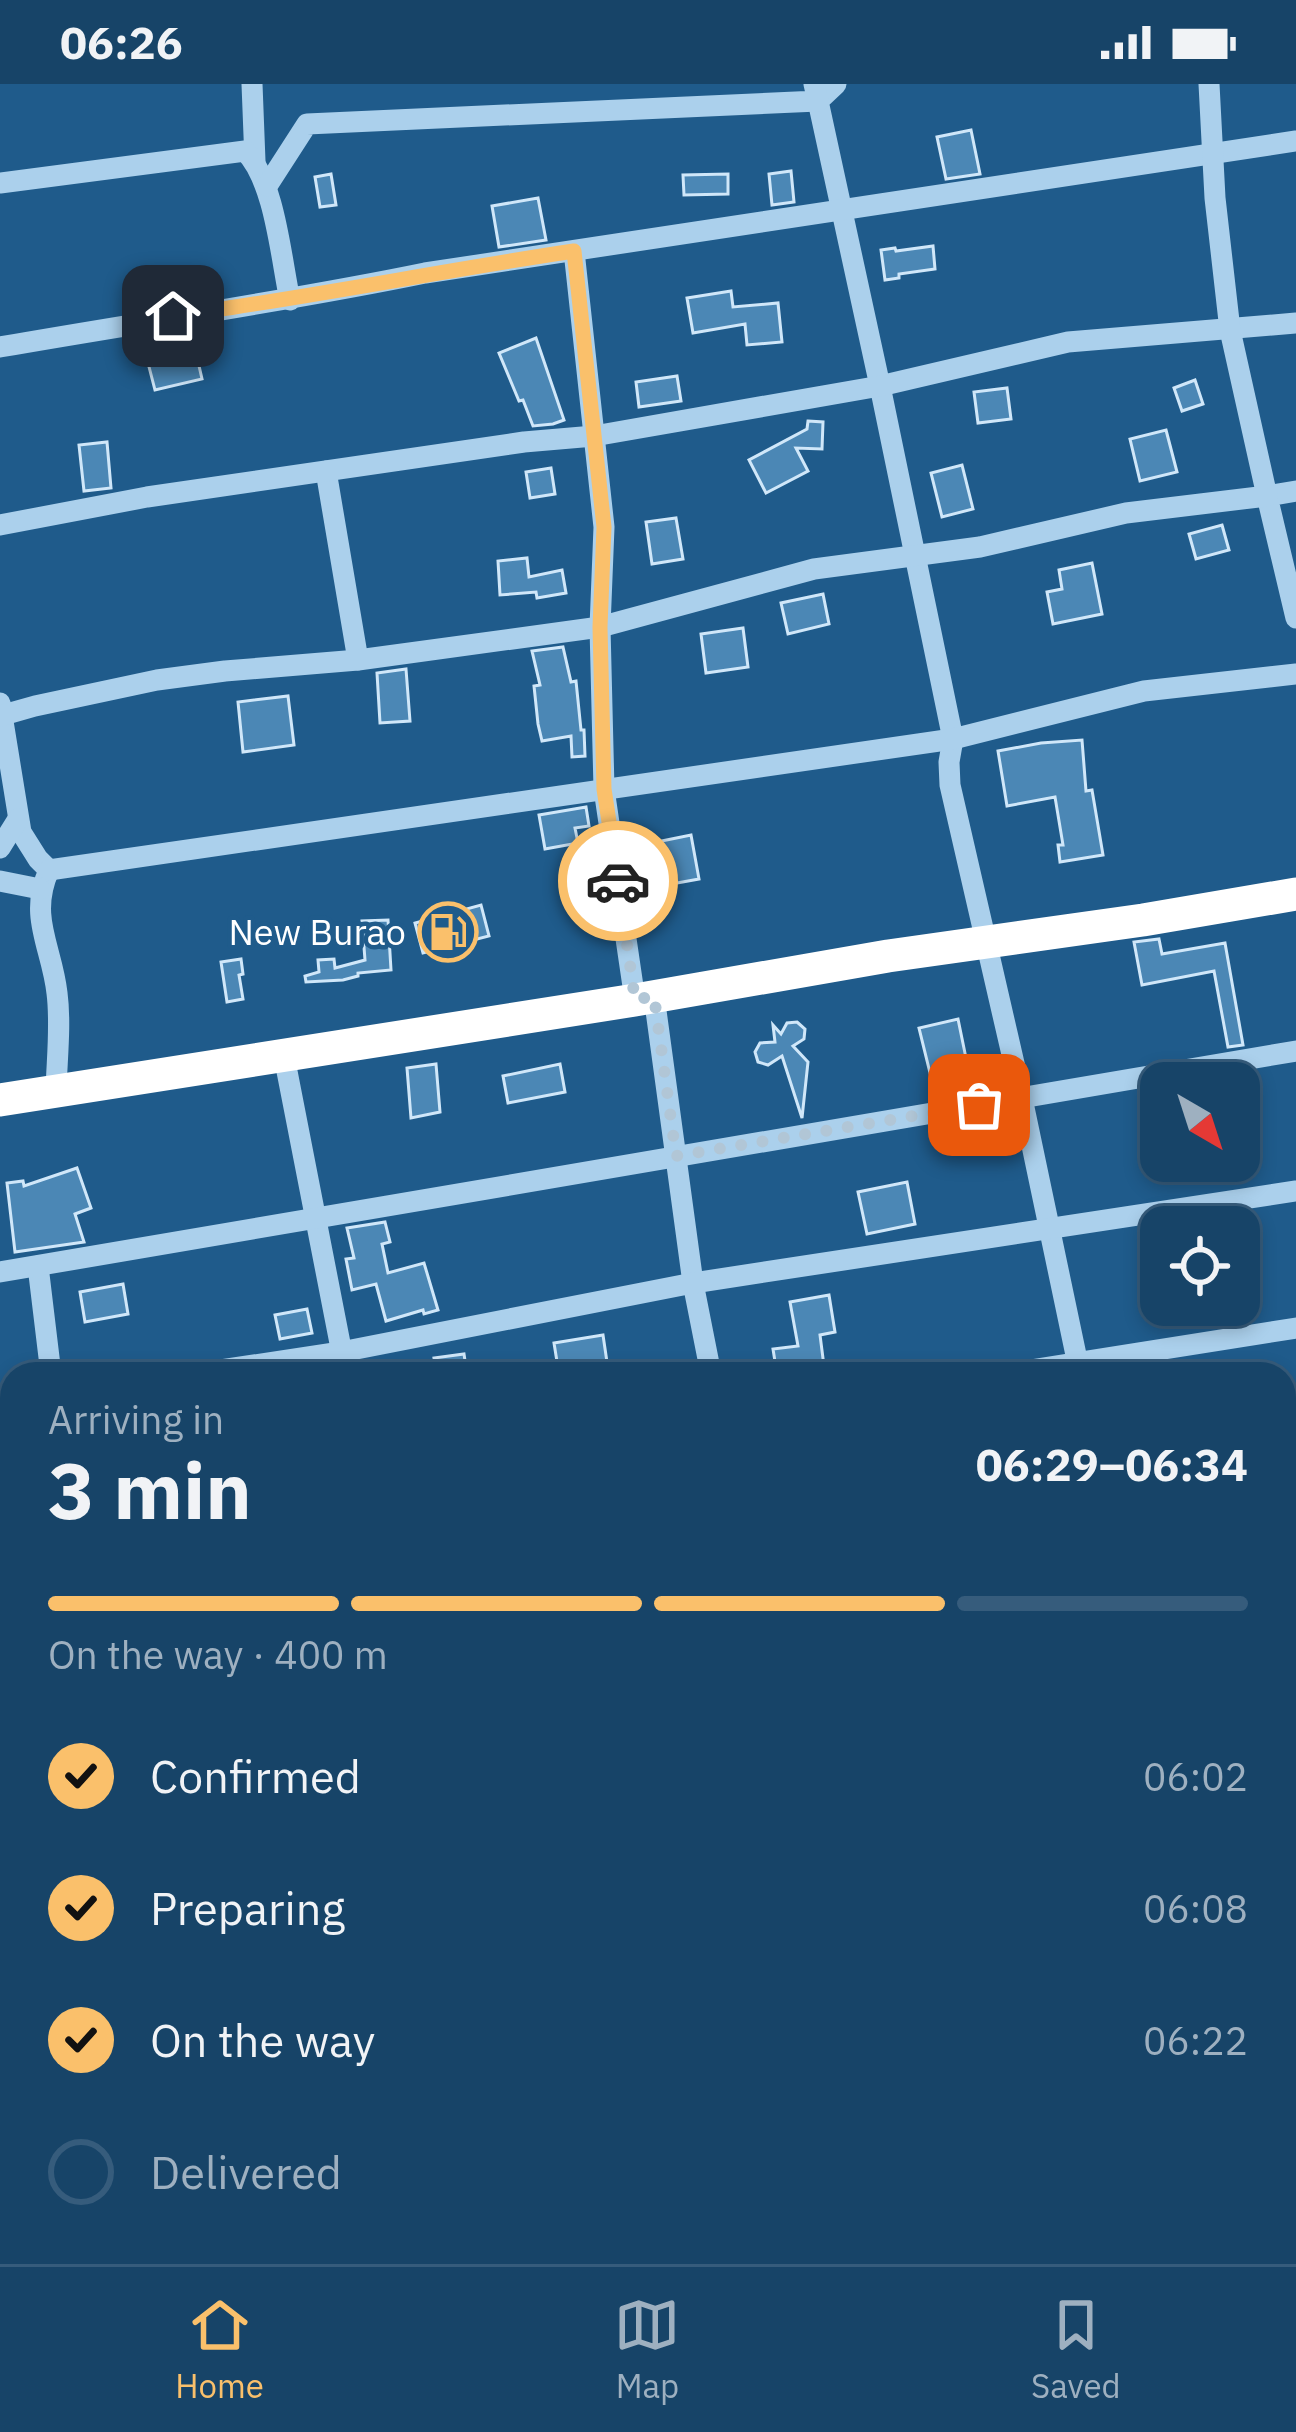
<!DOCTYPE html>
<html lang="en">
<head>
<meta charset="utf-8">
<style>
	:root { --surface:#174468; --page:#204b6e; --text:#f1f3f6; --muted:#9eb0c0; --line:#365c7c; --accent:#fac06b }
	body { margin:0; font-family:"IBM Plex Sans",sans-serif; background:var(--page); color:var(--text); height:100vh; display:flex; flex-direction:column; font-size:45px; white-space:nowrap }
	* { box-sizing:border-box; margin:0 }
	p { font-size:39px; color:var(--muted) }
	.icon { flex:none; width:66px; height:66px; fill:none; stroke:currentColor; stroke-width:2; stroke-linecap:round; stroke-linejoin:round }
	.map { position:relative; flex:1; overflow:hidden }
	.sheet { position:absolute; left:0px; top:1278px; width:1296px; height:903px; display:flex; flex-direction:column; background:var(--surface); border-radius:36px 36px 0 0; box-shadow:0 6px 18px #0003,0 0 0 3px var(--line) }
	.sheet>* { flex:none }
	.needle { width:78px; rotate:141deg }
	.tools { position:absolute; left:1140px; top:978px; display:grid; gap:24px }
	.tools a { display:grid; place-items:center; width:120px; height:120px; border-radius:24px; background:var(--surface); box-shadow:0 6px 18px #0003,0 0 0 3px var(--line); font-size:60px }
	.pin { position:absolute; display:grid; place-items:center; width:102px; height:102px; color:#fff; margin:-51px; border-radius:24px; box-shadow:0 6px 18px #0006 }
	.courier { position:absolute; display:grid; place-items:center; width:120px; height:120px; margin:-60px; border:9px solid #fac06b; border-radius:50%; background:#fff; color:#222; box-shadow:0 3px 15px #0007 }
	.overview em { font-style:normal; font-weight:700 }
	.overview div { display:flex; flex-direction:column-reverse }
	.overview { display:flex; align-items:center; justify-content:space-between; height:204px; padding:0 48px }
	h1 { font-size:78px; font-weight:700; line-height:90px }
	.bar { display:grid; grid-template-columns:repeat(4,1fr); gap:18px 12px; align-content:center; height:144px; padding:0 48px }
	.bar i { height:15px; border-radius:9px; background:var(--line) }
	.bar .selected { background:var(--accent) }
	.bar p { grid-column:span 4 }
	ol { padding:0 48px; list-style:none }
	li { display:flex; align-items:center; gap:36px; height:132px }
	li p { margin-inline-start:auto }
	li .icon { padding:12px; border-radius:50%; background:var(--accent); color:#111; stroke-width:4 }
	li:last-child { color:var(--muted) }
	li i { width:66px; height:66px; border:6px solid var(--line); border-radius:50% }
	.status { display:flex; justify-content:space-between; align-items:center; height:84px; padding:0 60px; background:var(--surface); direction:ltr }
	.status svg { height:33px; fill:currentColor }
	.menu { display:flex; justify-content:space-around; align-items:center; height:168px; border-top:3px solid var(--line); background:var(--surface); font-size:33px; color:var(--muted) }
	.menu a { display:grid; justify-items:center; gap:6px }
	.menu .selected { color:var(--accent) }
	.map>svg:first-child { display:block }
	.building { fill:#4b87b5; stroke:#d0e7f9; stroke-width:3 }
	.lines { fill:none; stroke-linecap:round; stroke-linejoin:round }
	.minor { stroke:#abd0ec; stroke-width:21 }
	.highway { stroke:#fff; stroke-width:33 }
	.done { stroke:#b1c6d6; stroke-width:12; stroke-dasharray:0 21.6 }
	.route { stroke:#fac06b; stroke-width:15 }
	.labels { text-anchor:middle; stroke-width:9; stroke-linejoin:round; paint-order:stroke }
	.poi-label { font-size:36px; fill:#fff; stroke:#1f5b8b; text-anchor:end }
</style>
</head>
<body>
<div class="status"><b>06:26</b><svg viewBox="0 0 49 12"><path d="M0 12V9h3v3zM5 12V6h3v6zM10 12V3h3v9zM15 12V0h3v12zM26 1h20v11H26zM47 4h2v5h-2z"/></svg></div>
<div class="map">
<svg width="1296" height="2180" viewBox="0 0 1296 2180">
	<rect width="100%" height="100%" fill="#1f5b8b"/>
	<g class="building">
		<path d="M971 46 980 90 946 95 937 53Z"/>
		<path d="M791 87 794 118 772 121 769 90Z"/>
		<path d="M331 90 336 121 320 123 315 93Z"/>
		<path d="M728 90V110L684 111 683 91Z"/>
		<path d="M538 114 546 156 499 163 492 122Z"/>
		<path d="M933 162 935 185 899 190V194L885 196 881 166 895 164 896 167Z"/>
		<path d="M731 207 733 223 778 219 782 258 747 261 745 240 693 249 687 214Z"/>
		<path d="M536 254 564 336 553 340 533 342 523 316 519 317 499 269Z"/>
		<path d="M194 260 202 295 155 306 146 271Z"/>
		<path d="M677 292 681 317 639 323 636 298Z"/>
		<path d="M1195 296 1203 320 1182 327 1174 304Z"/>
		<path d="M1007 304 1011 335 978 339 974 308Z"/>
		<path d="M808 337 823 338 822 365 796 364 808 387 766 409 749 376 807 345Z"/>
		<path d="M1166 346 1177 388 1140 397 1130 355Z"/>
		<path d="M107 358 111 404 84 407 79 361Z"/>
		<path d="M962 381 973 425 942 433 931 389Z"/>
		<path d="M551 384 555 410 530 414 526 388Z"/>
		<path d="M676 434 683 475 652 480 646 438Z"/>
		<path d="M1222 441 1229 466 1196 475 1189 450Z"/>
		<path d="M527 474 529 493 562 486 566 509 537 514 536 508 500 511 498 477Z"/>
		<path d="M1092 479 1102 530 1053 540 1047 508 1062 505 1059 486Z"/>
		<path d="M823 510 829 540 788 550 781 519Z"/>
		<path d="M743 544 748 583 706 589 701 550Z"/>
		<path d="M563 563 571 598 576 597 581 646H584L585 672 572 673 571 652 542 657 538 640 534 602 540 601 532 567Z"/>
		<path d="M406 585 410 637 380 639 377 589Z"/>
		<path d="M288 612 294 661 243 668 238 618Z"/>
		<path d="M1082 656 1086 707 1092 706 1103 771 1060 778 1058 761H1063L1055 713 1007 722 998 667 1041 659Z"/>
		<path d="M586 723 589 742 575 744 578 759 545 765 539 731Z"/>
		<path d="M691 751 699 795 655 803 647 760Z"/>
		<path d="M481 821 489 852 423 869 415 839Z"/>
		<path d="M388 836 391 886 358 889V892L343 896 306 898 305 892 319 888 318 876 334 875 335 884 365 876 362 837Z"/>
		<path d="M1159 855 1162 870 1225 859 1243 961 1228 963 1214 887 1142 901 1134 858Z"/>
		<path d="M241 875 243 890 239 891 243 915 227 918 221 878Z"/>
		<path d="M958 935 967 979 956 981 958 997 933 1001 919 944Z"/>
		<path d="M797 938 805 945 804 955 793 962 808 978 802 1034 782 972 768 981 758 978 755 968 760 959 775 958 773 941 781 950 787 939Z"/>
		<path d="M436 980 440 1028 411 1034 407 984Z"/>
		<path d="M560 980 565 1008 508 1019 503 992Z"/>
		<path d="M77 1084 91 1124 75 1130 84 1158 15 1168 7 1099 23 1097 24 1102Z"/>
		<path d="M907 1098 915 1140 867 1150 858 1108Z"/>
		<path d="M385 1138 390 1158 382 1160 388 1189 424 1179 438 1226 424 1230 423 1226 386 1237 376 1200 352 1206 346 1175 354 1174 347 1144Z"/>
		<path d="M123 1200 128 1230 85 1238 80 1208Z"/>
		<path d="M829 1211 835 1248 820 1251 825 1290H777L773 1265 798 1262 790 1218Z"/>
		<path d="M307 1225 312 1249 280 1255 275 1231Z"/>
		<path d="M603 1251 608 1285 559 1290 554 1259Z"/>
		<path d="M464 1270 467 1290H437L434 1274Z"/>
	</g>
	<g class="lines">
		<g class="minor">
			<path d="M252 0 255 77"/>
			<path d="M836 0 818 17 880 302 953 655 949 678 950 701 1022 1014 1080 1290"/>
			<path d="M0 99 245 67C275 97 281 175 290 216"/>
			<path d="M267 102 307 40 818 17 814 0"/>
			<path d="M574 167 604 443 600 543 604 705 635 916"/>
			<path d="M0 263C142 238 284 218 425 189L1296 57"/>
			<path d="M326 387 358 576"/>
			<path d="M1296 407 1267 412 1296 534"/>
			<path d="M0 441 147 413 524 358 594 352 880 302 1068 258 1296 239"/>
			<path d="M0 619 21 748 38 775 49 786C28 833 52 863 57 909 61 940 57 974 56 1006"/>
			<path d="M0 632 35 622 157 596 225 587 358 576 600 543 814 485 980 463 1126 429 1267 412 1230 246 1215 114 1209 0"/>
			<path d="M0 764 18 735"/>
			<path d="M49 786 953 655 1144 607 1296 590"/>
			<path d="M0 797 40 805"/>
			<path d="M654 912 693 1199 711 1290"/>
			<path d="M284 972 346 1290"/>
			<path d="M38 1182 51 1290"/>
			<path d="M0 1188 1296 967"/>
			<path d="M194 1290 341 1268 693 1199 1296 1107"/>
			<path d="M1005 1290 1296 1244"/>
			<path d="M0 1361 12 1359"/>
			<path d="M1284 1392 1296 1390"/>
			<path d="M1284 1533 1296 1532"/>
			<path d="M0 1587 12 1586"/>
			<path d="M1284 1675 1296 1673"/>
			<path d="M1284 1817 1296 1815"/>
			<path d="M0 1844 12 1843"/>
			<path d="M1284 1957 1296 1955"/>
			<path d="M0 2075 12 2070"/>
			<path d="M1284 2097 1296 2095"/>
			<path d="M525 2169 527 2180"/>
			<path d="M890 2169 892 2180"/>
			<path d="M1251 2169 1253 2180"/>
			<path d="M98 2180 150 2169"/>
			<path d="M782 2180 843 2169"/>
		</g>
		<path class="highway" d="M0 1016 635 916 888 872 1143 836 1296 810"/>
	</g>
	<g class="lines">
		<path class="done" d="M618 797 635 916 654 912 676 1072 979 1021"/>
		<path class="route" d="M173 232C307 214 440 187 574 167L604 443 600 543 604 705 618 797"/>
	</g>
	<defs>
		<symbol id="fuel-ring" viewBox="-11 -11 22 22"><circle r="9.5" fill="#1f5b8b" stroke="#fac06b" stroke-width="1.5"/><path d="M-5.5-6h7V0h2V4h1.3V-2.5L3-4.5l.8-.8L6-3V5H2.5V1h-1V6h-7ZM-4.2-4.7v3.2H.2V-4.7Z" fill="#fac06b"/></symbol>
	</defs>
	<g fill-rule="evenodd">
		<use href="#fuel-ring" x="415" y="815" width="66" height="66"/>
	</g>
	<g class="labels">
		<g class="poi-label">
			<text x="406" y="861">New Burao</text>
		</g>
	</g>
</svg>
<div class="tools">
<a><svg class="needle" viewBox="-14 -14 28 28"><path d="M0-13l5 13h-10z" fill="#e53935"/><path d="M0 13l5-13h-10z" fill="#9eb0c0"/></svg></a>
<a><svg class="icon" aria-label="locate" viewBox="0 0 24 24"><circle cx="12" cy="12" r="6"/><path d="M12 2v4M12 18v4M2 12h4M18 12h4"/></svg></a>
</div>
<div class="pin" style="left:979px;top:1021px;background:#ea580c"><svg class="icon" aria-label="bag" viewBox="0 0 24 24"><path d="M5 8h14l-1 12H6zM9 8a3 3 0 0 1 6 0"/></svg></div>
<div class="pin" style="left:173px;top:232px;background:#1f2937"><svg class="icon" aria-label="home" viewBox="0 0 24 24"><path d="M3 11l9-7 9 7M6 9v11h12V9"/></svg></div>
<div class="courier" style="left:618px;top:797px"><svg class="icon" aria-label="car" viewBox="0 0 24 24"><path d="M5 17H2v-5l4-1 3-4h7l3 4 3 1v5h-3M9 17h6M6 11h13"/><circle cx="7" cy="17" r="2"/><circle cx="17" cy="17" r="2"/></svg></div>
<section class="sheet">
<div class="overview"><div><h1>3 min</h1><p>Arriving in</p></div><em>06:29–06:34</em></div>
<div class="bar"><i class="selected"></i><i class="selected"></i><i class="selected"></i><i></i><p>On the way · 400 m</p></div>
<ol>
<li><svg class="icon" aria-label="check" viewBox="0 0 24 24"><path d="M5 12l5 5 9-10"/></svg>Confirmed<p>06:02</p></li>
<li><svg class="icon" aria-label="check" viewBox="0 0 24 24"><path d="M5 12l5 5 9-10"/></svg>Preparing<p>06:08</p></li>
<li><svg class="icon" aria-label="check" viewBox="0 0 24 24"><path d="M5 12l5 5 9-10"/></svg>On the way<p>06:22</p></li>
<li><i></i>Delivered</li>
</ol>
</section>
</div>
<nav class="menu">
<a class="selected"><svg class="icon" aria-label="home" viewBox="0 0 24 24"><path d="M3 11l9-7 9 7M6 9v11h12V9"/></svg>Home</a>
<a><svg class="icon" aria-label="map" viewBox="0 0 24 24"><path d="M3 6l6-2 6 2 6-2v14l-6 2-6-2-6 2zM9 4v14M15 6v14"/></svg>Map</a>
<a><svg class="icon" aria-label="saved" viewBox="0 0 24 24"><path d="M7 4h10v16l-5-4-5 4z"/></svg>Saved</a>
</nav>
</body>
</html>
